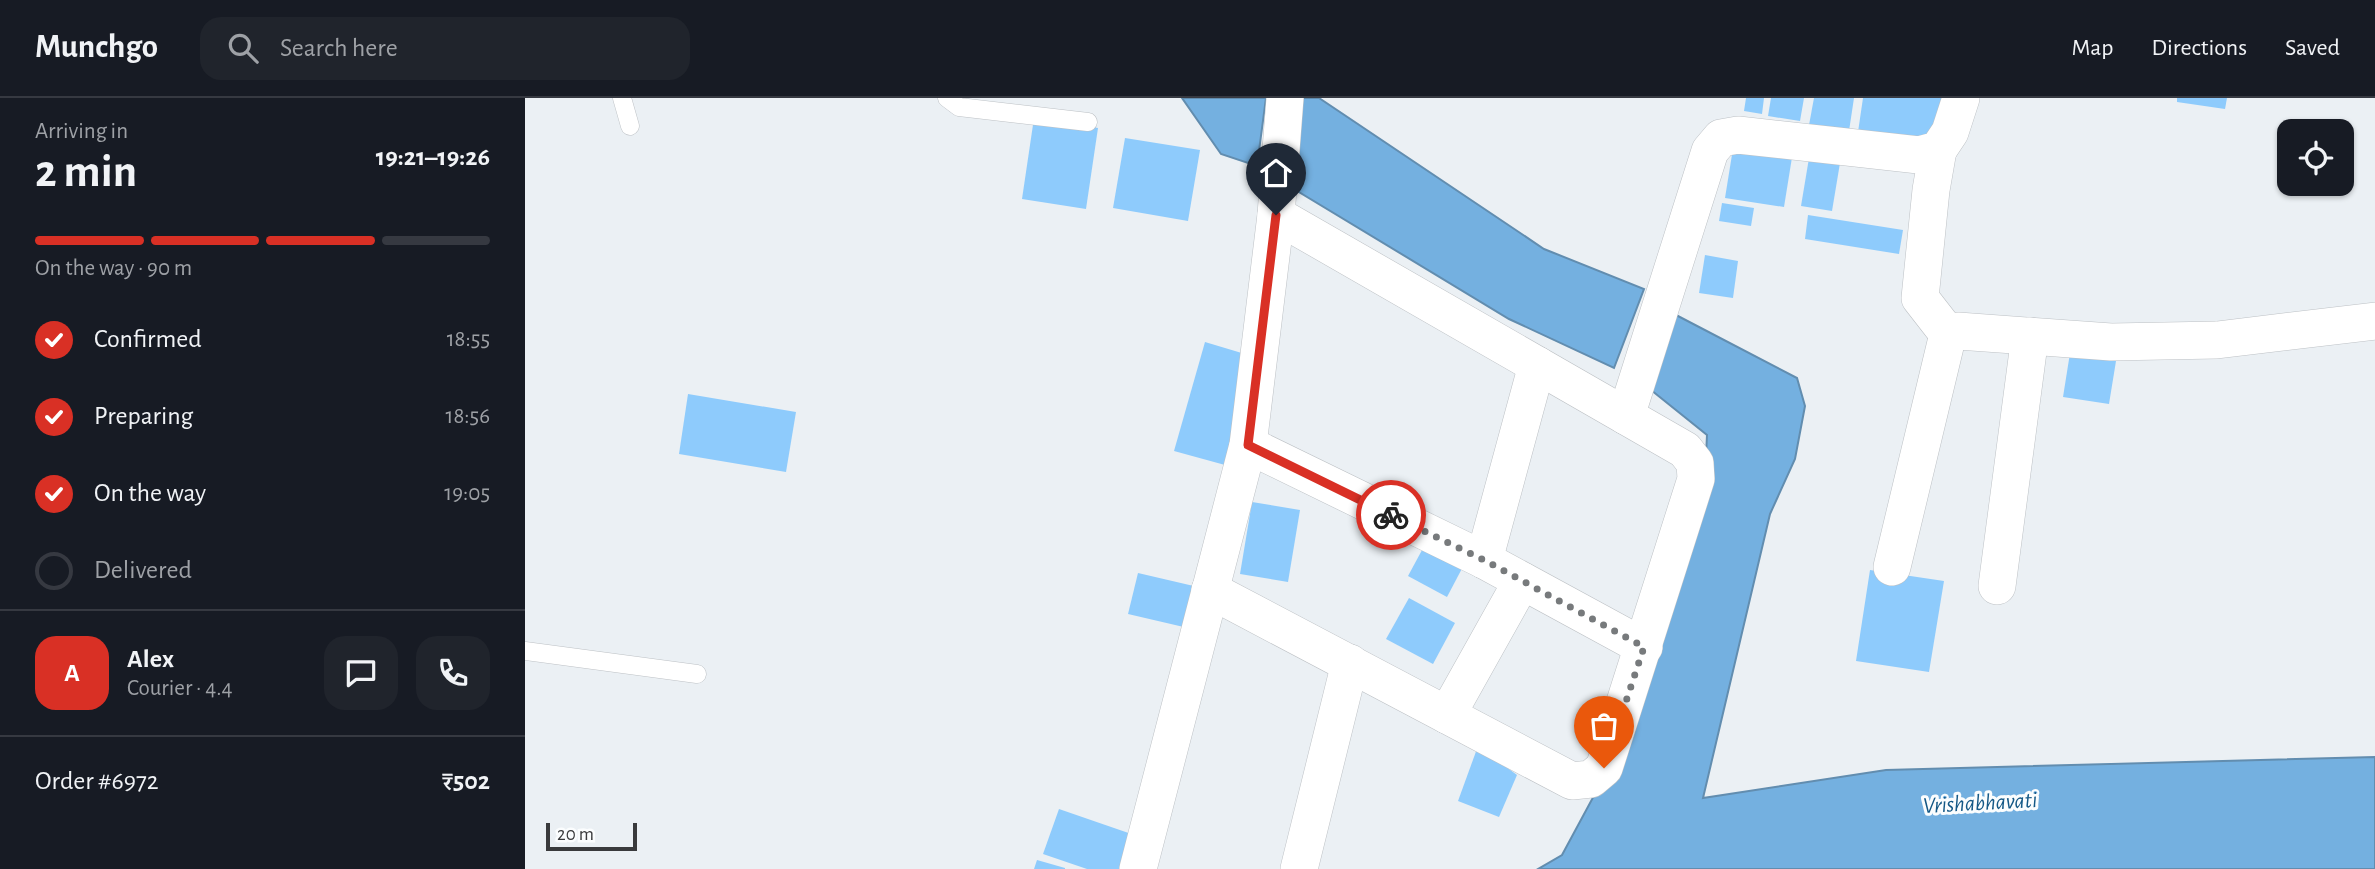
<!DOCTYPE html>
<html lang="en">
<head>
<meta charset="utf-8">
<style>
	:root { --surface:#171b24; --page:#20242c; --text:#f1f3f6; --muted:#9ea1a6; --line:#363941; --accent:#d93025 }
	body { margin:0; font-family:"Alegreya Sans",sans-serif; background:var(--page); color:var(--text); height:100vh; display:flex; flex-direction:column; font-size:26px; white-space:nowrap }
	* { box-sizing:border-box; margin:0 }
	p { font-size:23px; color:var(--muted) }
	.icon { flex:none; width:38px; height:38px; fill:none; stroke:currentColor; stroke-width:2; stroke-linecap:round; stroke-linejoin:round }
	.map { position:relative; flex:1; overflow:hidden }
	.side { display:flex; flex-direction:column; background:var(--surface); width:525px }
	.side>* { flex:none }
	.buttons { position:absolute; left:1752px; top:21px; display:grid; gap:14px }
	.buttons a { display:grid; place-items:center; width:77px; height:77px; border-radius:14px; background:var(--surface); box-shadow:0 2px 5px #0004; font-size:35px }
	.scale { position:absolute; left:21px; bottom:18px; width:91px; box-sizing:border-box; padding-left:7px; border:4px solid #393a3c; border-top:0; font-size:19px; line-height:24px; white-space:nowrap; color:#393a3c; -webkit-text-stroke:5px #fbfdfe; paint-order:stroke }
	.pin { position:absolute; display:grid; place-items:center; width:60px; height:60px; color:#fff; margin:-72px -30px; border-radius:50% 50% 50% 0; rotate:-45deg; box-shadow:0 0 7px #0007 }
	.pin .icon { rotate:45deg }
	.courier { position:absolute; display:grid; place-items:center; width:70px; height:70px; margin:-35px; border:5px solid #d93025; border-radius:50%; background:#fff; color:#222; box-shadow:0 2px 9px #0007 }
	.headline em { font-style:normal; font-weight:700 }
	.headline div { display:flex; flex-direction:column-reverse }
	.headline { display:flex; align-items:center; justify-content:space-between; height:119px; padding:0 35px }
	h1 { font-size:46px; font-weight:700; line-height:52px }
	.bar { display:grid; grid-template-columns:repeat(4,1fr); gap:10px 7px; align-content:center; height:84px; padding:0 35px }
	.bar i { height:9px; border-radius:5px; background:var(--line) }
	.bar .selected { background:var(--accent) }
	.bar p { grid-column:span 4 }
	.line { display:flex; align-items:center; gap:18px; padding:0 35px; border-top:2px solid var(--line) }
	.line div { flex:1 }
	.round { display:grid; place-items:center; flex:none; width:74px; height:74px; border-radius:21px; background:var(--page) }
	ol { padding:0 35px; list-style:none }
	li { display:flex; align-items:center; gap:21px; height:77px }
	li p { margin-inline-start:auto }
	li .icon { padding:7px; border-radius:50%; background:var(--accent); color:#fff; stroke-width:4 }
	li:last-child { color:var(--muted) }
	li i { width:38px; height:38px; border:4px solid var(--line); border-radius:50% }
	header { display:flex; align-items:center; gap:42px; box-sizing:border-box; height:98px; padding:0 35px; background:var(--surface); border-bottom:2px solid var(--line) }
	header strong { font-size:33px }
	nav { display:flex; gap:38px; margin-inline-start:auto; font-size:24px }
	.search { width:490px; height:63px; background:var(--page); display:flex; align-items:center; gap:18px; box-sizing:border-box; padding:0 24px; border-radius:21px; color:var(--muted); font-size:26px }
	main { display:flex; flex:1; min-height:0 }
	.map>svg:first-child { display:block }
	.water { fill:#74b0e0; stroke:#628daf; stroke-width:2 }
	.building { fill:#8ecbfc }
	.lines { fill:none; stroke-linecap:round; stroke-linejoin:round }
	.lane-casing { stroke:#bdc1c5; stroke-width:19 }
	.street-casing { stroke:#bdc1c5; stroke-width:38 }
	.lane { stroke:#fff; stroke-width:18 }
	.street { stroke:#fff; stroke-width:37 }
	.done { stroke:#777a7c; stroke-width:7; stroke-dasharray:0 12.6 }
	.route { stroke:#d93025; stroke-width:9 }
	.labels { text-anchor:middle; stroke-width:6; stroke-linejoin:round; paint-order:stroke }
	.water-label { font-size:23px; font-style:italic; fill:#145886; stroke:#fbfdfe }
</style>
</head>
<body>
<header>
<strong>Munchgo</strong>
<div class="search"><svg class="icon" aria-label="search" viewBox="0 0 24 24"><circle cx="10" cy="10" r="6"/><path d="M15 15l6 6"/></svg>Search here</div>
<nav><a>Map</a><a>Directions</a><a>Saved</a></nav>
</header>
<main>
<section class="side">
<div class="headline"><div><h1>2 min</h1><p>Arriving in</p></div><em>19:21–19:26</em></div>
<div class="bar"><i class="selected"></i><i class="selected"></i><i class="selected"></i><i></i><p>On the way · 90 m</p></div>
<ol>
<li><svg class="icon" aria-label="check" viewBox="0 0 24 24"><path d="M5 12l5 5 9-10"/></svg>Confirmed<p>18:55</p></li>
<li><svg class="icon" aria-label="check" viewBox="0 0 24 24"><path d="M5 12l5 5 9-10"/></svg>Preparing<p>18:56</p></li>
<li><svg class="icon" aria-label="check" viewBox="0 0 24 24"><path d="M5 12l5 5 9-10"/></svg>On the way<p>19:05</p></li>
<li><i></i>Delivered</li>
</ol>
<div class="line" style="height:126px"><b class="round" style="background:var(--accent);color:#fff">A</b><div><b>Alex</b><p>Courier · 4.4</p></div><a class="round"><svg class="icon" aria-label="chat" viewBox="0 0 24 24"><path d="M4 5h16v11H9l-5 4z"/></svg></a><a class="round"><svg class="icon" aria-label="phone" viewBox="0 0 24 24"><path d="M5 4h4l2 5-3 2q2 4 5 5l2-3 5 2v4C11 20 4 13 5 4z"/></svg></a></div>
<div class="line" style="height:91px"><div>Order #6972</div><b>₹502</b></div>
</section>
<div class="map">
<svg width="1850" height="771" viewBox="0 0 1850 771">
	<rect width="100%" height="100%" fill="#ebf0f4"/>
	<g class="water">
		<path d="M657 0H741L732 68 696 56Z"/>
		<path d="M770 0H794L1019 151 1119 191 1089 270 984 221 759 85Z"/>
		<path d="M1151 217 1272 280 1280 308 1270 361 1245 416 1178 700 1361 672 1850 659V771H1013L1037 757 1106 629 1179 401 1182 337 1121 288Z"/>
	</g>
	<g class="building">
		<path d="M1221 0H1239L1237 16 1219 13Z"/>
		<path d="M1246 0H1279L1275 23 1243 18Z"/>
		<path d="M1289 0H1329L1324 33 1284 27Z"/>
		<path d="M1338 0H1420L1412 46 1333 34Z"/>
		<path d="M1652 0H1702L1700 11 1652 4Z"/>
		<path d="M509 20 573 30 561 111 497 101Z"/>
		<path d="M1210 38 1269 47 1259 109 1200 100Z"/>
		<path d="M600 40 675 52 663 123 588 110Z"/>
		<path d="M1286 48 1317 53 1307 113 1276 108Z"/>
		<path d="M1197 105 1229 110 1226 128 1194 123Z"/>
		<path d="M1283 117 1378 132 1374 156 1280 141Z"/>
		<path d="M1180 157 1213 163 1208 200 1174 195Z"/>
		<path d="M680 244 730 259 700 367 649 353Z"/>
		<path d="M1545 255 1591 263 1584 306 1538 299Z"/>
		<path d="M163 296 271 314 261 374 154 356Z"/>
		<path d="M727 404 775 412 763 484 715 476Z"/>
		<path d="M903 441 942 461 922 499 883 478Z"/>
		<path d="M1345 472 1419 483 1404 574 1331 563Z"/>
		<path d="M613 475 673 489 663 530 603 516Z"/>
		<path d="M884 500 930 525 908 566 861 541Z"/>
		<path d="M953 648 992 677 974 719 933 703Z"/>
		<path d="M534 711 618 740 607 771H562L518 756Z"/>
		<path d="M512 762 540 770V771H509Z"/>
	</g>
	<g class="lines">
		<defs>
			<g id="lane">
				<path d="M97 0 105 28"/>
				<path d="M422 0 434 9 563 24"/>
				<path d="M0 553 172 576"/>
			</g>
			<g id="street">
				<path d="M1413 52 1406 92 1395 200 1423 236 1433 233 1586 244 1692 242 1850 223"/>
				<path d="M1101 318 1185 53 1196 40 1213 37 1394 57 1413 52 1425 34 1436 0"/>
				<path d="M723 347 959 462 1119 549"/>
				<path d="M959 462 1012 267"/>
				<path d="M1367 469 1423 236"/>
				<path d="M1472 488 1505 238"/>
				<path d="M685 492 1047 683 1066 681 1079 670 1171 381 1170 365 1160 352 751 117"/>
				<path d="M922 617 997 483"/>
				<path d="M613 771 723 347 751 117 760 0"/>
				<path d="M774 771 825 565"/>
			</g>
		</defs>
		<use href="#lane" class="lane-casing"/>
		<use href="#street" class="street-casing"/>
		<use href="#lane" class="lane"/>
		<use href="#street" class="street"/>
	</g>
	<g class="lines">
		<path class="done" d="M866 417 959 462 1119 549 1079 670"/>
		<path class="route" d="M751 117 723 347 866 417"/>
	</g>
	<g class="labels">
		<g class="water-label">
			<text transform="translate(1455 704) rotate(-3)" y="8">Vrishabhavati</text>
		</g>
	</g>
</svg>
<div class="buttons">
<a><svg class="icon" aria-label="locate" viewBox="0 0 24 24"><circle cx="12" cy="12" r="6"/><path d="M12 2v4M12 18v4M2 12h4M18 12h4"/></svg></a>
</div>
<div class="scale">20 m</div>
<div class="pin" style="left:1079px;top:670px;background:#ea580c"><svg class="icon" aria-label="bag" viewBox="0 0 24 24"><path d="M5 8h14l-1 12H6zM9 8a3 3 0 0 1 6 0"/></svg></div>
<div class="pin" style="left:751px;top:117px;background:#1f2937"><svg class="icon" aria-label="home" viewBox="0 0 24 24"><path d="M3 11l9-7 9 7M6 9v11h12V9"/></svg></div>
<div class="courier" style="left:866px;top:417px"><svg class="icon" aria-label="bike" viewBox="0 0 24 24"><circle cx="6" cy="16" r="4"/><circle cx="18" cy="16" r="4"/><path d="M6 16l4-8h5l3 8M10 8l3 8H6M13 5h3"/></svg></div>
</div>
</main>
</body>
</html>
